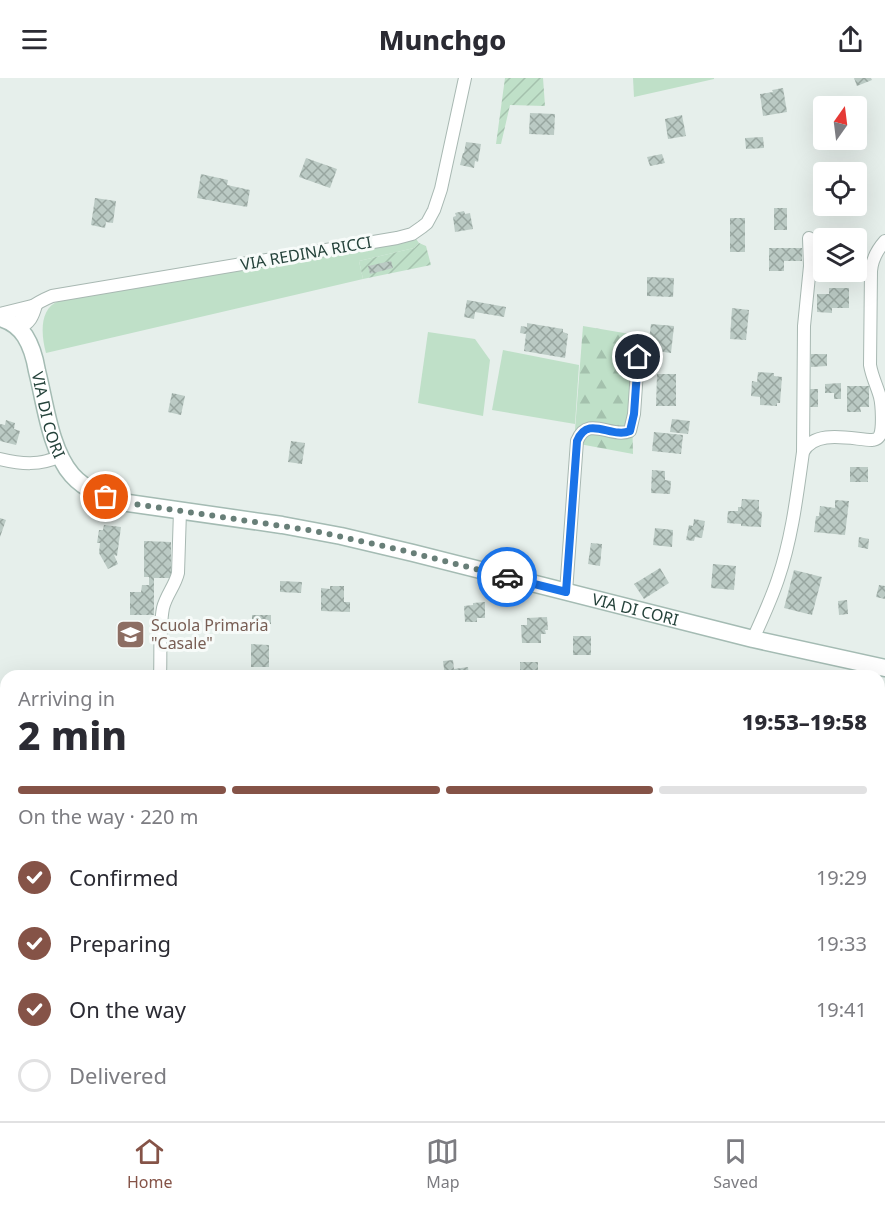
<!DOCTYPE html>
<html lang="en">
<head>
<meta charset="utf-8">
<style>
	:root { --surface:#fff; --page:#f2f2f3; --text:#2b2b33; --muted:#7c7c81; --line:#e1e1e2; --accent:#855347 }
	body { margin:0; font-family:"Noto Sans",sans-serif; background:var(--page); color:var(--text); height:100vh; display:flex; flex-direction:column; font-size:22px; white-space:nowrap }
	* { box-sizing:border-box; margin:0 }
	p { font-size:20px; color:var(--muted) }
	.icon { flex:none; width:33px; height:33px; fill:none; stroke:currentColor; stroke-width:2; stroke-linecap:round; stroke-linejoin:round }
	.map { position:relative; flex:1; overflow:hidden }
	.panel { position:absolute; left:0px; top:592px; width:885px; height:452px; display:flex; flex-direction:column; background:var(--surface); border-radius:18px 18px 0 0; box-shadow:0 6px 24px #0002 }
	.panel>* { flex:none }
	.needle { width:39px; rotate:14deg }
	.tools { position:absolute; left:813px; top:18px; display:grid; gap:12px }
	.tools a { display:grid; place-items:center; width:54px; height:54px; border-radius:6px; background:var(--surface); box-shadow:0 6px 24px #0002; font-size:30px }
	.pin { position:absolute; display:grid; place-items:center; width:51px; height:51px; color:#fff; margin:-26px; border:3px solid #fff; border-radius:50%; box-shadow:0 2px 6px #0007 }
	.courier { position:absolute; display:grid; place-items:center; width:60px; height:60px; margin:-30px; border:4px solid #1a73e8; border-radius:50%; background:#fff; color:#222; box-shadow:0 2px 8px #0007 }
	.overview em { font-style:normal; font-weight:800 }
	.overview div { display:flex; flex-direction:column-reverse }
	.overview { display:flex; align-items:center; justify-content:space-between; height:102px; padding:0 18px }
	h1 { font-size:39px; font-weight:800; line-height:45px }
	.bar { display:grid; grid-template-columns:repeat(4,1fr); gap:9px 6px; align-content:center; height:72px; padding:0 18px }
	.bar i { height:8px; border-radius:4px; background:var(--line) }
	.bar .on { background:var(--accent) }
	.bar p { grid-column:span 4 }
	ol { padding:0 18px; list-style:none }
	li { display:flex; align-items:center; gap:18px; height:66px }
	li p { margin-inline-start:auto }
	li .icon { padding:6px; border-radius:50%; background:var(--accent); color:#fff; stroke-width:4 }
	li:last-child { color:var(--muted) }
	li i { width:33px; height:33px; border:3px solid var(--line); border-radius:50% }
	header { display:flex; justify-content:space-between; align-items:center; height:78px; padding:0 18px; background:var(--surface); font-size:27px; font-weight:800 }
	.menu { display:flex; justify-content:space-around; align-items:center; height:84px; border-top:2px solid var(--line); background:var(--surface); font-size:16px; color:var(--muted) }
	.menu a { display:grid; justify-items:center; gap:3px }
	.menu .on { color:var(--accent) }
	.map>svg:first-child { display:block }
	.grass { fill:#bfe0c8 }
	.forest { fill:url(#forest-firs) }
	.garden { fill:url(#garden-furrows) }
	.building { fill:url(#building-cross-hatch) }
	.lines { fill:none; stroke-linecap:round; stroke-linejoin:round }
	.street-casing { stroke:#a8b8b2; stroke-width:14 }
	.secondary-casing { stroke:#a4bbb3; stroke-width:19 }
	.street { stroke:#fff; stroke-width:12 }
	.secondary { stroke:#fff; stroke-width:16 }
	.done { stroke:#687f78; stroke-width:6; stroke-dasharray:0 10.8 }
	.route { stroke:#1a73e8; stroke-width:8 }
	.labels { text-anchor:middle; stroke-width:6; stroke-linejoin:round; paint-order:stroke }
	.street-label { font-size:16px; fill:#24423a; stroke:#f7fbf9 }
	.education-label { font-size:16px; fill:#785e54; stroke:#f7fbf9; text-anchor:start }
</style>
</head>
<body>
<header><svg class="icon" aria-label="menu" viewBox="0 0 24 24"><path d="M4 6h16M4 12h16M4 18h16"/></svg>Munchgo<svg class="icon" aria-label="share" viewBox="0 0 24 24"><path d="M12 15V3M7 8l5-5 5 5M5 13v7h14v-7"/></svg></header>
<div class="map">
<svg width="885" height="1043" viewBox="0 0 885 1043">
	<defs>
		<pattern id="forest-firs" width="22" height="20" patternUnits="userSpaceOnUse" patternTransform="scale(1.5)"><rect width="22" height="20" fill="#bfe0c8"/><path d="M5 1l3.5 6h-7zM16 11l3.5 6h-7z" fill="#a4c1ad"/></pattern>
		<pattern id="garden-furrows" width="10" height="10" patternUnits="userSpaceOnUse" patternTransform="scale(1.5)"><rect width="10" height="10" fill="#bfe0c8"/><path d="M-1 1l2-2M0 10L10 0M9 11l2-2" fill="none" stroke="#a4c1ad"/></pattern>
		<pattern id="building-cross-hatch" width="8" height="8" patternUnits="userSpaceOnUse" patternTransform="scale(1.5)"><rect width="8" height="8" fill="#bbcac4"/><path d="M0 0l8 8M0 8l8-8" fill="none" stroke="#98a6a0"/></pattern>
	</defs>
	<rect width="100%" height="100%" fill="#e6efeb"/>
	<g class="grass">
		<path d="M633 0H714V1L634 19Z"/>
		<path d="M416 161 419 165 414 170 359 183 363 201 46 275C41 257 39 230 59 223Z"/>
		<path d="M428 254 475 261 490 282 483 338 418 325Z"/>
		<path d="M503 272 579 287 575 346 492 332Z"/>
	</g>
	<path class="forest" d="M583 248 630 256 633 376 574 365Z"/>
	<g class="garden">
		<path d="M505 0H543L545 28 510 27 501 66H496Z"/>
		<path d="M419 165 426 168 431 187 363 201 359 183 414 170Z"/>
	</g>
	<g class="building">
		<path d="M854 0H871L872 2 857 8Z"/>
		<path d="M783 10 787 34 763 38 760 16 773 14 772 12Z"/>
		<path d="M530 35 555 36 554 57 529 56Z"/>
		<path d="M682 37 686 58 668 61 665 41Z"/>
		<path d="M763 59 764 70 746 71 745 60Z"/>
		<path d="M466 64 481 66 478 84 475 83 474 90 460 87 463 75H464Z"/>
		<path d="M662 76 665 85 650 88 647 79Z"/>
		<path d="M306 80 337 91 330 110 299 99Z"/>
		<path d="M201 96 228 102 227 107 250 112 247 129 197 120Z"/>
		<path d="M95 120 116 123 113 145 106 144 105 150 91 147Z"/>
		<rect x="774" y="130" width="13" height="22"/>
		<path d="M464 133 465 136 470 135 473 151 455 154 453 139 456 138 455 135Z"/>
		<rect x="730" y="140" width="15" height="34"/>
		<path d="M830 156V160H824V176H815V157Z"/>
		<path d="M769 170H802V183H784V193H769Z"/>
		<path d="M391 183 393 190 370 196 368 188Z"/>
		<path d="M647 199 674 200 673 219 647 218Z"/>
		<path d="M829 210H849V230H832V235L817 234V216H829Z"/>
		<path d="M467 222 506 229 504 239 475 234 474 241 464 239Z"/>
		<path d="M732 230 749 232 746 262 730 261Z"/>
		<path d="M527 245 563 251V254L568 256 565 280 524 273 526 256 520 255 521 248 527 249Z"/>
		<path d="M651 246 674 248 671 275 648 272Z"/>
		<path d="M811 276H827V288L811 289Z"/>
		<path d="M758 294 774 295V298L782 299 780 325H777V328L760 327V319L751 318 752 303 757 304Z"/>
		<path d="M657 296H676V328H656Z"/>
		<path d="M841 305V321H834V315H825V306Z"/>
		<path d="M847 308H869V329H860L861 334H847Z"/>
		<rect x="804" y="311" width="14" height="18"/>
		<path d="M172 315 185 318 181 337 168 334Z"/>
		<path d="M672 341 690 343 688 356 670 354Z"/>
		<path d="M6 342 15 345 14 351 20 353 16 367 0 363V346L5 347Z"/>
		<path d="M654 354 683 357 681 376 652 373Z"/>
		<path d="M291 363 305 365 302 386 288 384Z"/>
		<rect x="850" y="389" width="18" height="15"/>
		<path d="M652 392 665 393V402L671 403 670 416 651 415Z"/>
		<path d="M742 421 759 422V433L762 434 761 449 741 448V446L727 445 728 433H738V429H741Z"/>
		<path d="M835 422 849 423 845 457 814 454 816 438H819L820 428 835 430Z"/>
		<path d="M0 440 6 442 0 459Z"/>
		<path d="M694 441 705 443 702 460 695 459 694 463 686 462 689 447 693 448Z"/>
		<path d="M104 447 121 449 117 478 114 477 118 486 108 491 99 475 100 465H97L99 452H103Z"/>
		<path d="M655 450 673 452 672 469 653 467Z"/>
		<path d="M859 459 869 461 868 471 858 469Z"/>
		<path d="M144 463 171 464V500H154V537H130V514H141L142 507H149V499H144Z"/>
		<path d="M591 465 602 466 600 488 588 486Z"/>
		<path d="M713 486 736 488 734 512 711 510Z"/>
		<path d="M660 490 669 505 644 521 634 506Z"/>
		<path d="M794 492 822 499 812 537 784 530Z"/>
		<path d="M280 503 302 504 301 515 280 514Z"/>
		<path d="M879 507 885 508V521L876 519Z"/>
		<path d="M330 508H344V524H350V534L321 533V510L330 511Z"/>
		<path d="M847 522 848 536 839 537 838 523Z"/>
		<path d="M485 524V540H477V544H465L464 528 473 527V525Z"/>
		<rect x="252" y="537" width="19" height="9"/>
		<path d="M547 539 548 552H545L546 556H541V565H522L521 547H527V540Z"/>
		<rect x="573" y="558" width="18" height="19"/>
		<path d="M251 566 269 567V589H251Z"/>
		<path d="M453 582 454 591 468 589 469 598H445L443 583Z"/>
		<rect x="520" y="584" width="18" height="14"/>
		<path d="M222 1038H239L240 1043H217V1041L222 1040Z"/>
		<path d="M322 1038H353L354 1043H323Z"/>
		<rect x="387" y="1038" width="19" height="5"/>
		<path d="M582 1038H609L610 1040 582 1043Z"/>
	</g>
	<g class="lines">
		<defs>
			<g id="street">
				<path d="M0 236 32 228"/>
				<path d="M18 250C20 233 38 224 52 218L397 160 412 156 422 149 427 145 434 132 441 111 465 0"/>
				<path d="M18 250C30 246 33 238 36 227"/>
				<path d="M803 374 804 248 810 188 809 160"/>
				<path d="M0 381C21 386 40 388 60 378"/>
				<path d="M566 514 577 363C588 336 611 361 630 353L634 336 638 279"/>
				<path d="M753 561C762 541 771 522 778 501 792 460 797 417 803 374 815 351 850 361 872 362 876 361 877 362 880 357 883 350 882 327 880 319 877 308 872 299 870 287L871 193C872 181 877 172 885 163"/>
				<path d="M160 598C161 577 159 551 163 530 166 517 175 508 178 495L180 433"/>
				<path d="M879 781 885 779"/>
				<path d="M183 1038 184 1043"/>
				<path d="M429 1038V1043"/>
				<path d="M507 1038 509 1043"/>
				<path d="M71 1043 76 1038"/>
			</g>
			<g id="secondary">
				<path id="s1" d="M0 240C11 243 19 249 25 258 32 269 35 281 37 293 45 324 50 372 72 397 86 413 107 420 128 425L282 447 341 458 413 475 753 561 885 590"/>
			</g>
		</defs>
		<use href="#street" class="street-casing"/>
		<use href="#secondary" class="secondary-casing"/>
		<use href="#street" class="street"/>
		<use href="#secondary" class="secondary"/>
	</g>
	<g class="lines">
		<path class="done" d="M106 419 128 425 315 453 401 472 507 499"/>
		<path class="route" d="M507 499 566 514 577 363C588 336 611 361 630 353L634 336 638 279"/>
	</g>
	<defs>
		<symbol id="school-square" viewBox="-11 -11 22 22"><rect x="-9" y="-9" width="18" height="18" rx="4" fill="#8d6e63" stroke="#f7fbf9"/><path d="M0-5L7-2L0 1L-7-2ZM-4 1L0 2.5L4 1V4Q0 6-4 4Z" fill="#fff"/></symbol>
	</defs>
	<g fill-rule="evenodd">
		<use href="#school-square" x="114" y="540" width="33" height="33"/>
	</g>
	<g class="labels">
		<g class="street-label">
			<text transform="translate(306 175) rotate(-10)" y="6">VIA REDINA RICCI</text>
			<text dy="6" stroke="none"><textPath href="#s1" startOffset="114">VIA DI CORI</textPath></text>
			<text dy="6" stroke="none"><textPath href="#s1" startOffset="762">VIA DI CORI</textPath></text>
		</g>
		<g class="education-label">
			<text x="151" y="553">Scuola Primaria<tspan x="151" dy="18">"Casale"</tspan></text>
		</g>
	</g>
</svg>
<div class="tools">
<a><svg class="needle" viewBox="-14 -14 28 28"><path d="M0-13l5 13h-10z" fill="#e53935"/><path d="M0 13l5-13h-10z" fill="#7c7c81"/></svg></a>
<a><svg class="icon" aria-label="locate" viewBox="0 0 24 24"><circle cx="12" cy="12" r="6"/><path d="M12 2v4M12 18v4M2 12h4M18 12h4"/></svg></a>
<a><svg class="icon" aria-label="layers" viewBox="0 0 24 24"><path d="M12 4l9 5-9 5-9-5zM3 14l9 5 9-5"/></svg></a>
</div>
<div class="pin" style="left:106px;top:419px;background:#ea580c"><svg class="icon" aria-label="bag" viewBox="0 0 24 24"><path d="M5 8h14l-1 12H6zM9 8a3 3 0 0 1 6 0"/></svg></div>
<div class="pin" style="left:638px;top:279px;background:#1f2937"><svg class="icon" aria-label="home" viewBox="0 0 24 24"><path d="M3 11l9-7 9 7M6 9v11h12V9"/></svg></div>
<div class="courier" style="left:507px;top:499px"><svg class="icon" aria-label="car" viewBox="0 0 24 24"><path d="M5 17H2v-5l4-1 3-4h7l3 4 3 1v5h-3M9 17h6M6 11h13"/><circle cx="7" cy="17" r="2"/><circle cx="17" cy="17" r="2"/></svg></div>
<section class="panel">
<div class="overview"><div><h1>2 min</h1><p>Arriving in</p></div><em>19:53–19:58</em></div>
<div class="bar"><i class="on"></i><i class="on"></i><i class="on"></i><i></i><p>On the way · 220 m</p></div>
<ol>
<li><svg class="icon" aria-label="check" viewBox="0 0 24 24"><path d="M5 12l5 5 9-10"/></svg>Confirmed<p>19:29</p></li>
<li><svg class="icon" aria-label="check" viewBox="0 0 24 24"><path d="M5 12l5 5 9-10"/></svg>Preparing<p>19:33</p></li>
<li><svg class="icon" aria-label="check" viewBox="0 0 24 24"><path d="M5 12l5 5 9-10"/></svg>On the way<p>19:41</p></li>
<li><i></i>Delivered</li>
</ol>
</section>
</div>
<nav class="menu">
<a class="on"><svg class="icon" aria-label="home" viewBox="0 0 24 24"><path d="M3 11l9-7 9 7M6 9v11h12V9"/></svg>Home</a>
<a><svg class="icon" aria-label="map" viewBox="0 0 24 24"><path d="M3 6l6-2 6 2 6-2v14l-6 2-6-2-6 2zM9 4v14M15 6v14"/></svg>Map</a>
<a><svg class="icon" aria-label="saved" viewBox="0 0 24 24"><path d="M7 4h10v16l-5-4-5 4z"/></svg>Saved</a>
</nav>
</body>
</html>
